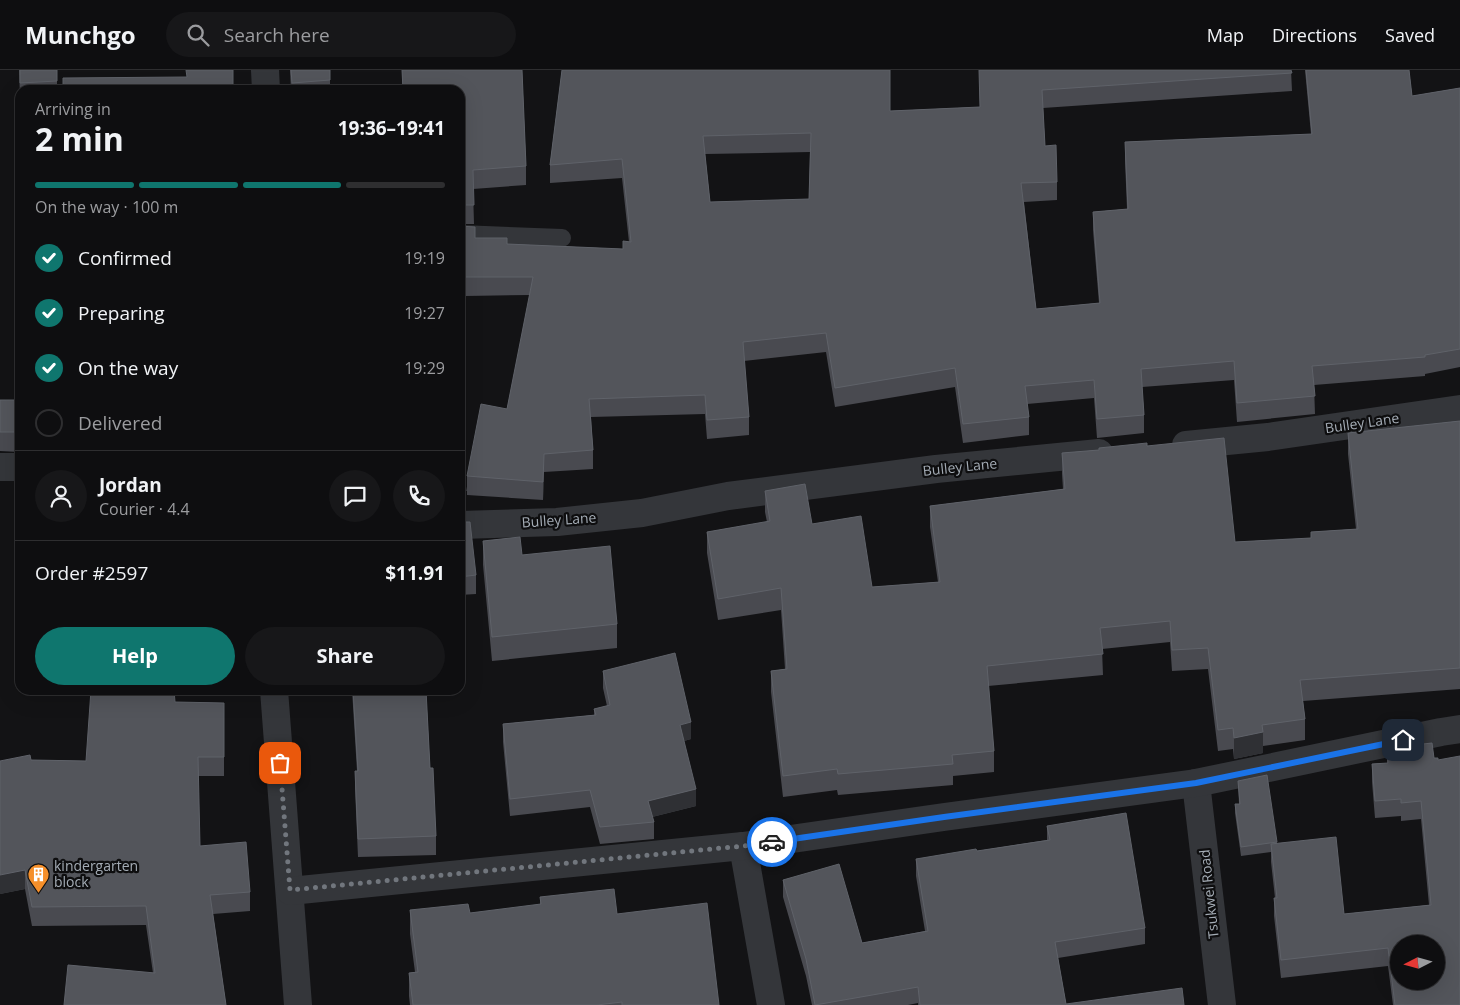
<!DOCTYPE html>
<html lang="en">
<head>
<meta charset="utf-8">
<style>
	:root { --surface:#0e0e10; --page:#171719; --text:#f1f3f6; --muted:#9b9c9f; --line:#2e2e30; --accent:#0f766e }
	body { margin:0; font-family:"Open Sans",sans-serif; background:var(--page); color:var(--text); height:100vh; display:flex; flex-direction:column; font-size:19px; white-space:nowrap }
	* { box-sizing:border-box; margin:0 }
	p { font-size:16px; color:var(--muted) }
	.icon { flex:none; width:28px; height:28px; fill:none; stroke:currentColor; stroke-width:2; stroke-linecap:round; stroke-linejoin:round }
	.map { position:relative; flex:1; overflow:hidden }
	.drawer { position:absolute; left:15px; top:15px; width:450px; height:610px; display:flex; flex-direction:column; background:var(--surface); border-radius:15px; box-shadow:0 5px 20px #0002,0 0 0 1px var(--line) }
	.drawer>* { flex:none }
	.needle { width:32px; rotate:264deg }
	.buttons { position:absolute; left:1390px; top:865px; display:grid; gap:10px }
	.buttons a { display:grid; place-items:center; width:55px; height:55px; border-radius:50%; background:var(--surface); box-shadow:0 5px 20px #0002,0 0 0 1px var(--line); font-size:25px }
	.pin { position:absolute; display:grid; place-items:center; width:42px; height:42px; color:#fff; margin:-21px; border-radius:10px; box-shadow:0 2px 8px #0006 }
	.courier { position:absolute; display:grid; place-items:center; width:50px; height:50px; margin:-25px; border:4px solid #1a73e8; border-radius:50%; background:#fff; color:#222; box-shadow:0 1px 6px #0007 }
	.overview em { font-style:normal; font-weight:700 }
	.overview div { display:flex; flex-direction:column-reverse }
	.overview { display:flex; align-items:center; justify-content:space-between; height:85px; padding:0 20px }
	h1 { font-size:32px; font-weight:700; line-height:38px }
	.bar { display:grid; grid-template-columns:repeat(4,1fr); gap:8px 5px; align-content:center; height:60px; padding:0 20px }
	.bar i { height:6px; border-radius:4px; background:var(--line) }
	.bar .active { background:var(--accent) }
	.bar p { grid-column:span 4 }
	.line { display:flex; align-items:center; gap:12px; padding:0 20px; border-top:1px solid var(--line) }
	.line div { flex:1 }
	.round { display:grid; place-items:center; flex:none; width:52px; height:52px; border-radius:26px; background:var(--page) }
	ol { padding:0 20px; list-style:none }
	li { display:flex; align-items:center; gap:15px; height:55px }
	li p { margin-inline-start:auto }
	li .icon { padding:5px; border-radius:50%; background:var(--accent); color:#fff; stroke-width:4 }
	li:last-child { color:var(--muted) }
	li i { width:28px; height:28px; border:2px solid var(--line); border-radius:50% }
	.action { display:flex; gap:10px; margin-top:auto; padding:10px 20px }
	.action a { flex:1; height:58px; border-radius:30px; background:var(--accent); color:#fff; font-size:20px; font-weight:700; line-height:58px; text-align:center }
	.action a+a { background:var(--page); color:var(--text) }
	header { display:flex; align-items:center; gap:30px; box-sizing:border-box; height:70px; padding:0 25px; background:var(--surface); border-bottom:1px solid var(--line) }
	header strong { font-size:24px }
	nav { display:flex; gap:28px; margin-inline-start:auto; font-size:18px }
	.search { width:350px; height:45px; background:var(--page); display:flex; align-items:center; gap:12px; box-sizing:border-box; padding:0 18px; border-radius:28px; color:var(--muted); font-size:19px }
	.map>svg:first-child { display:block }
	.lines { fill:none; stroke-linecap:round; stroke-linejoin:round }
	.service { stroke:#34363a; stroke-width:18 }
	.minor { stroke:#34363a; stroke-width:28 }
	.wall { fill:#494a50; fill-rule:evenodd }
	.shaded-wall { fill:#2f3034 }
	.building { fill:#53555b; stroke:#5f6269; fill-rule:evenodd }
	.done { stroke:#71767d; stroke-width:5; stroke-dasharray:0 9 }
	.route { stroke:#1a73e8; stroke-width:6 }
	.labels { text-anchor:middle; stroke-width:4.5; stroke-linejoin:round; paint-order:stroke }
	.street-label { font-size:14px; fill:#a4acb5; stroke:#0e0e0f }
	.poi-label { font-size:14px; fill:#a4acb5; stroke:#0e0e0f; text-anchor:start }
</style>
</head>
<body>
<header>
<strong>Munchgo</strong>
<div class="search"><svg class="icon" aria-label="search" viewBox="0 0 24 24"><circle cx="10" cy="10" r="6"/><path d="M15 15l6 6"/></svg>Search here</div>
<nav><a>Map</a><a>Directions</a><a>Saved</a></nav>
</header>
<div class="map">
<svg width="1460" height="935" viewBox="0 0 1460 935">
	<rect width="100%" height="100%" fill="#131315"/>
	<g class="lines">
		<path class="service" d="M460 164 562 168"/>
		<g class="minor">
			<path d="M265 0 266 20"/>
			<path d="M1186 375 1268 367 1460 339"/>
			<path d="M0 397H20"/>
			<path d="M460 455 557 452 642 443 728 426 936 399 1099 383"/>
			<path d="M274 620 298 935"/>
			<path d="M1196 713 1222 935"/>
			<path d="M743 776 771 935"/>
			<path d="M290 821 743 776 944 747 1196 713 1441 662 1460 659"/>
		</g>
	</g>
	<g class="wall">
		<path d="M19 0H57V20H20V27Z"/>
		<path d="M290 0H330V19L291 20Z"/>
		<path d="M402 0H522L526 96V115L473 119 474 154H460V20H403Z"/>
		<path d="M562 0 890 41 980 37 979 0H1291L1292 21 1043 38 1045 76 1057 112V130L1024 132 1036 239 1099 233 1093 160V142L1127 139 1125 91V72L1311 64 1305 0H1409L1412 26 1460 18V297L1425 304V306L1314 315 1315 344 1237 352 1234 310 1142 317 1144 345V363L1097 368 1094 328 1027 334 1029 347V365L963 373 955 317 835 337 826 282 744 291 749 347V365L707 369 705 344 591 347 593 380V399L544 402 543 430 467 425V406L507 339 530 225 465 226V195H460V156L475 168 507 174 623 179 629 172 622 108 550 113V95ZM810 82 809 129 710 132 705 84Z"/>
		<path d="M0 330H20V382L0 381Z"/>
		<path d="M1460 351V619L1303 631 1305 649V670L1263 676V683L1234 689 1233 679 1218 681 1208 599 1172 601 1170 572 1102 579 1103 605 988 616 994 681V702L953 706V715L838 725 837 720 783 727 771 622V601L785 599 781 540 718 550 707 483V462L767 452 765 442V421L812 454 872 517 938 512 930 457V436L1063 419 1062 404V383L1147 376 1235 472 1311 468V462L1356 459 1348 384V363Z"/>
		<path d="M460 386 466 421V439H460Z"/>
		<path d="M460 452 476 505V524L460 525Z"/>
		<path d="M483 471 522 485 617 554V578L492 591 483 495Z"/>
		<path d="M603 601 691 669 684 671 696 736 652 747 654 752V769L600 774 590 737 510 746 503 672V654L594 645V639L607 636 603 618Z"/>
		<path d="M352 620H426L430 698 436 766V785L358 787 355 719V701H357Z"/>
		<path d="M175 632 224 633V706H198L200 776 250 822V841L213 844 226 935 153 903 146 855 32 856 25 819 0 824 31 690 86 691Z"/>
		<path d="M1432 673 1460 935H1393L1388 896 1281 908 1274 846V828H1275L1271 792V782L1241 786 1235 743V734H1239L1238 711 1277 772V774L1344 844 1429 835 1421 749 1401 751V746L1375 748 1372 712V694L1387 693V678Z"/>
		<path d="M1047 756 1145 858V874L1058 888 1066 934 1184 935H918V933L908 935H812L806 906 783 827V810L862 873 925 861 916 806V789L977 781 1047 770Z"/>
		<path d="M540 827 617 844 719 935H410L409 926V903L415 902 410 864V840L470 843 540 835Z"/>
	</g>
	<g class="shaded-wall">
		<path d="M544 384V402L543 430V412Z"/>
		<path d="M691 652V669L680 672V655Z"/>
		<path d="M1263 662V683L1234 689V668Z"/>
		<path d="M696 719V736L648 748V731Z"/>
		<path d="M25 800V819L0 824V805Z"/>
	</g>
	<g class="building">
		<path d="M20 0H57V11L20 13Z"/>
		<path d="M186 0H233V20H63V8L187 7Z"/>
		<path d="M291 0H330V10L292 13Z"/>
		<path d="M402 0H522L526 96 473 100 474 135H460V20H403Z"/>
		<path d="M562 0H890V41L980 37 979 0H1291L1292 3 1042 20 1045 76 1056 75 1057 112 1021 113 1036 239 1100 233 1093 142 1128 139 1125 72 1312 64 1306 0H1409L1412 26 1460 18V279L1425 285V287L1312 296 1315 326 1237 333 1234 291 1141 299 1144 345 1097 349 1094 310 1025 316 1029 347 963 354 955 298 835 318 826 263 743 272 749 347 707 350 705 325 589 329 593 380 544 384 543 412 467 406 481 334 507 339 533 207H465V177H460V156L475 157V168H507V174L623 179V171L631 172 622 89 550 95ZM811 63 809 129 710 132 703 66Z"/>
		<rect x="0" y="330" width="20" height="32"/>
		<path d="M1460 351V598L1300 610 1305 649 1262 655 1263 662 1234 668 1233 658 1218 660 1208 578 1172 580 1170 551 1100 558 1103 584 987 596 994 681 952 685 953 694 838 704 837 699 783 706 771 601 787 599 781 518 718 529 707 462 770 451 765 421 805 414 812 454 861 446 872 517 940 512 930 436 1065 419 1062 383 1099 380V378L1147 373V376L1224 368 1235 472 1311 468V462L1358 459 1348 363Z"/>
		<path d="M460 386H462L466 421H460Z"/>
		<path d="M460 452H470L476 505 460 507Z"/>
		<path d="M520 467 522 485 610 476 617 554 492 567 483 471Z"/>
		<path d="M675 583 691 652 680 655 696 719 648 731 654 752 600 757 590 720 510 729 503 654 596 645 594 639 610 635 603 601Z"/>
		<path d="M91 620H174L175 632 224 633V687H198L200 776 246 772 250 822 210 825 226 935H64L68 895 155 903 146 836 32 837 25 800 0 805V691L30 685 31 690 86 691Z"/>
		<path d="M353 620H426L430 698H433L436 766 358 769 355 701H358Z"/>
		<path d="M1432 673 1434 688H1438V690L1460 686V935H1395L1388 878 1281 890 1274 828H1277L1271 774 1336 767 1344 844 1431 835 1421 731 1401 733V729L1375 731 1372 694 1388 693 1387 678ZM1399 874H1436V911H1399Z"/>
		<path d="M1267 705 1277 772 1241 777 1235 734H1240L1238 711Z"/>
		<path d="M1126 743 1145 858 1055 872 1066 934 1182 918 1184 935H920L918 917 815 935 806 889 783 810 839 794 862 873 928 861 916 789 976 779 977 781 1050 770 1047 756Z"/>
		<path d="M614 819 617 844 707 833 719 935H622V932L597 935H413L409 903 418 902 410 840 468 834 470 843 541 834 540 827Z"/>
	</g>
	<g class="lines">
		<path class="done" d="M280 693 290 820 743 776 772 772"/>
		<path class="route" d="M772 772 944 747 1196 713 1403 670"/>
	</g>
	<defs>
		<symbol id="building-pin" viewBox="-11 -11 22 30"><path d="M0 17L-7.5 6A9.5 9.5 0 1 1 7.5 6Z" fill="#f58f2a" stroke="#0e0e0f"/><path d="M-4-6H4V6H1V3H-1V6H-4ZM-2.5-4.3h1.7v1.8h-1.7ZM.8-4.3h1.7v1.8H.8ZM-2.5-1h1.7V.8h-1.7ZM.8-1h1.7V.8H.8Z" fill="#fff"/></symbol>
	</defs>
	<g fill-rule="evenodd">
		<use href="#building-pin" x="26" y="792" width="25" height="34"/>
	</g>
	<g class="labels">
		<g class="street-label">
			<text transform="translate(1362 353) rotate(-8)" y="5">Bulley Lane</text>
			<text transform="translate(960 397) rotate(-6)" y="5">Bulley Lane</text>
			<text transform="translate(559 450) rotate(-4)" y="5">Bulley Lane</text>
			<text transform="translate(1209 824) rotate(-96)" y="5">Tsukwei Road</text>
		</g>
		<g class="poi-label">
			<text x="54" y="801">kindergarten<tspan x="54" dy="16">block</tspan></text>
		</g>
	</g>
</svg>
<div class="buttons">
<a><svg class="needle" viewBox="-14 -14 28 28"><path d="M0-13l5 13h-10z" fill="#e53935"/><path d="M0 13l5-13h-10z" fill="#9b9c9f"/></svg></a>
</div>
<div class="pin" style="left:280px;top:693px;background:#ea580c"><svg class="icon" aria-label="bag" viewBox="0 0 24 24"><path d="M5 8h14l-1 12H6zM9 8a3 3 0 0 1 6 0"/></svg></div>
<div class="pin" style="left:1403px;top:670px;background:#1f2937"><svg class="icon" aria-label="home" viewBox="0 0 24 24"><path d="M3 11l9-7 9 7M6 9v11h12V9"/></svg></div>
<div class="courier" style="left:772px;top:772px"><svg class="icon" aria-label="car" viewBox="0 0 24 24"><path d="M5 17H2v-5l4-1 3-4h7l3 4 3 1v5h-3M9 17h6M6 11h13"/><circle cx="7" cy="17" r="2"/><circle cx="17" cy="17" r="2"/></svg></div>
<section class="drawer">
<div class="overview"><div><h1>2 min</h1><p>Arriving in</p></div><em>19:36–19:41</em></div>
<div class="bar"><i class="active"></i><i class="active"></i><i class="active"></i><i></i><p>On the way · 100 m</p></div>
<ol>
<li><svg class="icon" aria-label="check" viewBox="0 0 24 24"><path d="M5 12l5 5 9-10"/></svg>Confirmed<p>19:19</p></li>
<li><svg class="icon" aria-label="check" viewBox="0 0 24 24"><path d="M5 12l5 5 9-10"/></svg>Preparing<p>19:27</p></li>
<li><svg class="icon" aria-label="check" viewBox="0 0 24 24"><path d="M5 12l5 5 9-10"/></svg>On the way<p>19:29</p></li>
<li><i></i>Delivered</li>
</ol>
<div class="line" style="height:90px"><a class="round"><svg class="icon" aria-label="person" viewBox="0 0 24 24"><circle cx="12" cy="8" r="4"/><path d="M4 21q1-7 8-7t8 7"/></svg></a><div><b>Jordan</b><p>Courier · 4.4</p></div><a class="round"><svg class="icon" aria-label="chat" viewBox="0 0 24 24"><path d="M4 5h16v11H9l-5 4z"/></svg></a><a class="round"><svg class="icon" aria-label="phone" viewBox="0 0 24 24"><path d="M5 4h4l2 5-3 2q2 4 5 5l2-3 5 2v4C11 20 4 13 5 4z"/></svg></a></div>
<div class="line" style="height:65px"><div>Order #2597</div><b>$11.91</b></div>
<div class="action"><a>Help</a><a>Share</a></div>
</section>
</div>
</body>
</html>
